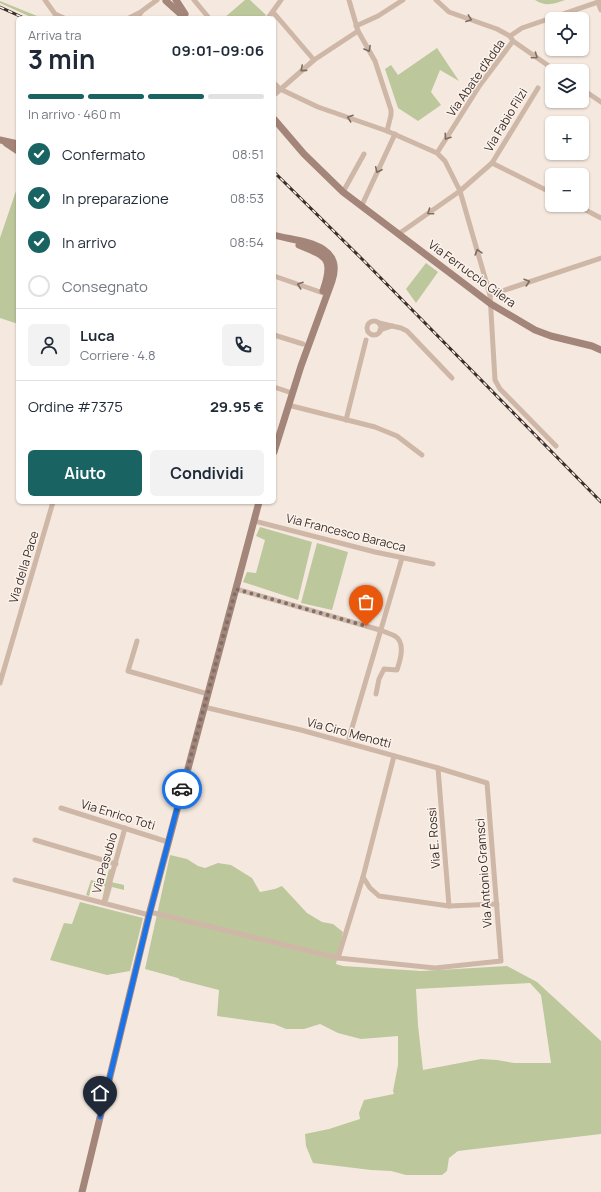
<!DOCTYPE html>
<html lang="it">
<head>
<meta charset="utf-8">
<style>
	:root { --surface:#fff; --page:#f2f2f3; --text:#1f2937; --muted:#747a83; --line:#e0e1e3; --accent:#196362 }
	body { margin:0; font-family:Manrope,sans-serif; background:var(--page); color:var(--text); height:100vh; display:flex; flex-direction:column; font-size:15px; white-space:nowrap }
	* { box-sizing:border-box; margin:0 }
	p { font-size:13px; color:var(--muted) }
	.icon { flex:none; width:22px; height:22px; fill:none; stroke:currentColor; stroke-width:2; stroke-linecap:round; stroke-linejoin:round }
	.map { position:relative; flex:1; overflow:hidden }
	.panel { position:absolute; left:16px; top:16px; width:260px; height:488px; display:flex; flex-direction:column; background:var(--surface); border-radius:6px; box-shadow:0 1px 3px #0004 }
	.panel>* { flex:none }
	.tools { position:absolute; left:545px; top:12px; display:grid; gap:8px }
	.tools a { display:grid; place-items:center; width:44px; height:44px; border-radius:6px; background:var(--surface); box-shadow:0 1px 3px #0004; font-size:20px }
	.pin { position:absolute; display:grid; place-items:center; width:34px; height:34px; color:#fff; margin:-41px -17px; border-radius:50% 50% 50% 0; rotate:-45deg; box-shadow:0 0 4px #0007 }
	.pin .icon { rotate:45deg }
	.courier { position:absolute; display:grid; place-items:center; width:40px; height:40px; margin:-20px; border:3px solid #1a73e8; border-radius:50%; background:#fff; color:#222; box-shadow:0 1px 5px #0007 }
	.head em { font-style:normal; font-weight:700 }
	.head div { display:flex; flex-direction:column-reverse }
	.head { display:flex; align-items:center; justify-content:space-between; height:68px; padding:0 12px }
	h1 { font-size:26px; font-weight:700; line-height:30px }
	.bar { display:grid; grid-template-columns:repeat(4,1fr); gap:6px 4px; align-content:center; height:48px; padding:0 12px }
	.bar i { height:5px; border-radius:3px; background:var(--line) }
	.bar .current { background:var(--accent) }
	.bar p { grid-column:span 4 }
	.line { display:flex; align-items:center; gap:10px; padding:0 12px; border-top:1px solid var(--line) }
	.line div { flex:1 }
	.round { display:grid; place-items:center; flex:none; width:42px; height:42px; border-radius:6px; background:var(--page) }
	ol { padding:0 12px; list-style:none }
	li { display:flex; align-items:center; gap:12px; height:44px }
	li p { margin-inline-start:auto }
	li .icon { padding:4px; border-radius:50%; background:var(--accent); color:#fff; stroke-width:4 }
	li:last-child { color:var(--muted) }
	li i { width:22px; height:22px; border:2px solid var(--line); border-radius:50% }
	.button { display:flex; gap:8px; margin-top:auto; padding:8px 12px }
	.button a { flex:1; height:46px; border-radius:6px; background:var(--accent); color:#fff; font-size:16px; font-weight:700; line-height:46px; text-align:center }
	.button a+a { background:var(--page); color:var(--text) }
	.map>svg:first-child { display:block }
	.green { fill:#bcc79c; fill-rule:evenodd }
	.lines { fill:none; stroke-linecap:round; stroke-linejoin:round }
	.street { stroke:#cfb7a8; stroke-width:5 }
	.secondary { stroke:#a48579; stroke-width:7 }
	.rail-casing { stroke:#3c2e29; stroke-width:3 }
	.rail { stroke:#fcf3ec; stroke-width:1.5; stroke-dasharray:4.5; stroke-linecap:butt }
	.oneway { stroke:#7e6c62 }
	.done { stroke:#7d6f69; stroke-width:4; stroke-dasharray:0 7.2 }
	.route { stroke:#1a73e8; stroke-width:5 }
	.labels { text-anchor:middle; stroke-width:3; stroke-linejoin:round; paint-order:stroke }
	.street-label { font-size:12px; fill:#3c2e29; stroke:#fcf3ec }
</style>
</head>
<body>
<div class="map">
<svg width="601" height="1192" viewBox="0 0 601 1192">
	<rect width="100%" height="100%" fill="#f5e9df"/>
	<g class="green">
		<path d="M245 0H250L266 15 263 18H224Z"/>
		<path d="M535 0H565C554 4 546 7 535 0Z"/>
		<path d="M0 1 42 18H33L0 3Z"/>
		<path d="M437 48 459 81 440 70 431 92 441 105 418 121 398 108 385 69 391 65 398 75Z"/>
		<path d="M16 191 18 192V324L0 318V238Z"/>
		<path d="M426 263 438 272 416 303 406 289Z"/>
		<path d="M260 527 312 542 298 600 243 582 247 572 256 573 265 540 256 536Z"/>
		<path d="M317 543 348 552 332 610 301 603Z"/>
		<path d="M170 855 187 859 198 866 205 868 218 863 231 865 252 878 260 892 275 889 282 886 307 913 322 922 333 924 343 932 336 964 343 966 422 971 507 966 537 982 601 1041V1134L458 1151 449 1158 447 1171 442 1175H406L391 1171 371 1170 313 1163 306 1146 305 1134 329 1129 360 1119 359 1113 364 1100 394 1094 393 1091 398 1065V1036L361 1039 338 1033 320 1024 304 1029H286L274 1024 217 1016 219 990 180 980 178 978 145 969ZM530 983 541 995 551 1063H514L497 1060 481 1059 423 1070 418 1025 416 989Z"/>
		<path d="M109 869 114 870 111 882 124 885V890L112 887 108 901 102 900 105 886 92 883 89 896 86 895 91 880 105 884Z"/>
		<path d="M80 902 143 918 130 971 107 975 50 960 64 923 72 924Z"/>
	</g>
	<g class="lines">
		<g class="street">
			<path d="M45 0 55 14 64 18"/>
			<path d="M194 0 209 18"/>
			<path d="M349 0 358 31 375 61 391 110V115L387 131"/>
			<path d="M436 0 449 12 497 29 510 36"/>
			<path d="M598 2 601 10"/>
			<path d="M273 12 314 60"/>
			<path d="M129 18 141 12"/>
			<path d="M137 18 142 11 157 0"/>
			<path d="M268 18 281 0"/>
			<path d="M356 26 378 16 403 0"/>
			<path d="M510 36 522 28 601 1"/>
			<path d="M513 41 556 71"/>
			<path d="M274 83 280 89 318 107 387 131 437 153 445 161 460 191 490 295 495 380 500 389 556 446"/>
			<path d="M582 89 601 102"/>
			<path d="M274 95 314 60 358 31"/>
			<path d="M437 153 480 85 513 41 510 36"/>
			<path d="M492 163 552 193"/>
			<path d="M343 192 364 154"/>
			<path d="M362 205 395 134"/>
			<path d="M576 205 601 218"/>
			<path d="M400 233 460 191 492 163 538 88"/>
			<path d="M274 276 326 294"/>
			<path d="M490 295 601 258"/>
			<circle cx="374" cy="328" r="7"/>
			<path d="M379 323 392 326 380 330"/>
			<path d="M392 326 401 328 407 331 452 378"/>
			<path d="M274 335 303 344"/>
			<path d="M274 387 292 393"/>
			<path d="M288 405 375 427 397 436 422 455"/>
			<path d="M346 420 366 340"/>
			<path d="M254 521 375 552 433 564"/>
			<path d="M236 589 380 630C385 632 391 634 395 636 406 643 400 661 397 670L384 669 379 679 376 694"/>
			<path d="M137 641 128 671 208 694"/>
			<path d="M0 683 53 502"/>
			<path d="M349 738 402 558"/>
			<path d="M438 768 449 906"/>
			<path d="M61 808 168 842"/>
			<path d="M35 840 116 864"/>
			<path d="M363 877 370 888 379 896 449 906 497 904"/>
			<path d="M15 880 149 915"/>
			<path d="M104 903 125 828"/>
			<path d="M150 912 338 958 435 968 501 961 487 783 438 768 301 730 204 707"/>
			<path d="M338 958 363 877 394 756"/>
		</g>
		<g class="secondary">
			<path d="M176 0 185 14"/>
			<path d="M166 1 185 18"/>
			<path d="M274 119 304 154 343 192 491 304 535 330 551 336 592 346 601 350"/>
			<path d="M0 140 18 144"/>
			<path d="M6 143 18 151"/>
			<path d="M274 235C298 242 345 242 332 281L301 366 274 452"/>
			<path d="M299 245C328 257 334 259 323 291"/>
			<path d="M82 1192 149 915 259 502"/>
		</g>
		<defs>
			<g id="rail">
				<path d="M0 7 24 18"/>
				<path d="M274 172 362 259 601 502"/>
			</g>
		</defs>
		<use href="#rail" class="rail-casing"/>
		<use href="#rail" class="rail"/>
	</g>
	<defs><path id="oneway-chevron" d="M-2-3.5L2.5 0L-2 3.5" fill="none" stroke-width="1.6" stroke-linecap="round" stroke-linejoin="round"/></defs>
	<g class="oneway">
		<use href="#oneway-chevron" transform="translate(469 19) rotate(20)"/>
		<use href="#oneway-chevron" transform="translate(368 49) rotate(61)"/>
		<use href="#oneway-chevron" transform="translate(535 56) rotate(35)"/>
		<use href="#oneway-chevron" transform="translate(303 69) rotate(140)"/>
		<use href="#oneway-chevron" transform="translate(350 118) rotate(-161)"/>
		<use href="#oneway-chevron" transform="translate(447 137) rotate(124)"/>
		<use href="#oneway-chevron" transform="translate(378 170) rotate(115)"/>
		<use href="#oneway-chevron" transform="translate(430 212) rotate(145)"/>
		<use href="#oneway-chevron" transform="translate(478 252) rotate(-106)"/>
		<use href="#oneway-chevron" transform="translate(527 282) rotate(-18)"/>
		<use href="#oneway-chevron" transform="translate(300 285) rotate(-161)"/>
	</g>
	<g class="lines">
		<path class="done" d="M182 789 236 589 366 626"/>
		<path class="route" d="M100 1117 149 916 182 789"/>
	</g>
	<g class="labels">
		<g class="street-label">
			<text transform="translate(476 78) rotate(-55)" y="4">Via Abate d'Adda</text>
			<text transform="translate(506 120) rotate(-59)" y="4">Via Fabio Filzi</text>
			<text transform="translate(472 274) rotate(36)" y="4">Via Ferruccio Gilera</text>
			<text transform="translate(346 533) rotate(14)" y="4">Via Francesco Baracca</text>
			<text transform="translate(24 567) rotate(-73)" y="4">Via della Pace</text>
			<text transform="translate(349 733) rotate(15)" y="4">Via Ciro Menotti</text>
			<text transform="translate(118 815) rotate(17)" y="4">Via Enrico Toti</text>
			<text transform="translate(434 838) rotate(-94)" y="4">Via E. Rossi</text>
			<text transform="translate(105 863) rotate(-74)" y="4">Via Pasubio</text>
			<text transform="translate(484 873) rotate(-94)" y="4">Via Antonio Gramsci</text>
		</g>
	</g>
</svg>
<div class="tools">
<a><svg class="icon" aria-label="locate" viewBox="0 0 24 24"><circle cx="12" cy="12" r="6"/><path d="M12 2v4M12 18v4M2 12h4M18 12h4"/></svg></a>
<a><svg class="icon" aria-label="layers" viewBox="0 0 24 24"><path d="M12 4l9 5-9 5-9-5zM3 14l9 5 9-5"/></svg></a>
<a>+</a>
<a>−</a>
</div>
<div class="pin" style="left:366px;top:626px;background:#ea580c"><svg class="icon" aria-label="bag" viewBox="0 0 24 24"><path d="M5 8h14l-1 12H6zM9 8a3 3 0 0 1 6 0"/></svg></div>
<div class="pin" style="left:100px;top:1117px;background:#1f2937"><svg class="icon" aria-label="home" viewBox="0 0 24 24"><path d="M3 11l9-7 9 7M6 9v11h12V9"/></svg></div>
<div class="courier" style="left:182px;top:789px"><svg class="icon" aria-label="car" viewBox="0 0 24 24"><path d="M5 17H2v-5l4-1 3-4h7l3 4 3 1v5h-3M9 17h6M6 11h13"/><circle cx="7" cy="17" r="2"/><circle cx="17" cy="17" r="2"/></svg></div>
<section class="panel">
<div class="head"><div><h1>3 min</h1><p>Arriva tra</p></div><em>09:01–09:06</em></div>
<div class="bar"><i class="current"></i><i class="current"></i><i class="current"></i><i></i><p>In arrivo · 460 m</p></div>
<ol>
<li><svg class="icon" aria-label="check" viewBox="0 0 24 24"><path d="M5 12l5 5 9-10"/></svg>Confermato<p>08:51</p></li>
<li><svg class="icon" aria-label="check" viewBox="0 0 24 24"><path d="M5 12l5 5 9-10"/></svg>In preparazione<p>08:53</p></li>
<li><svg class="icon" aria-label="check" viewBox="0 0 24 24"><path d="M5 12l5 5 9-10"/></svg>In arrivo<p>08:54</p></li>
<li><i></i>Consegnato</li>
</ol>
<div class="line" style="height:72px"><a class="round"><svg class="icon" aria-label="person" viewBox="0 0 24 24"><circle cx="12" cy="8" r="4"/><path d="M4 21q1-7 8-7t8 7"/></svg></a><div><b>Luca</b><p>Corriere · 4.8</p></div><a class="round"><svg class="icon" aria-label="phone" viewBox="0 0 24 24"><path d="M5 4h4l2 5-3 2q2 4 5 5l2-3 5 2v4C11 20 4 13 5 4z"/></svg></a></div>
<div class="line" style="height:52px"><div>Ordine #7375</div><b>29.95 €</b></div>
<div class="button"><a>Aiuto</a><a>Condividi</a></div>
</section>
</div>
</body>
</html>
